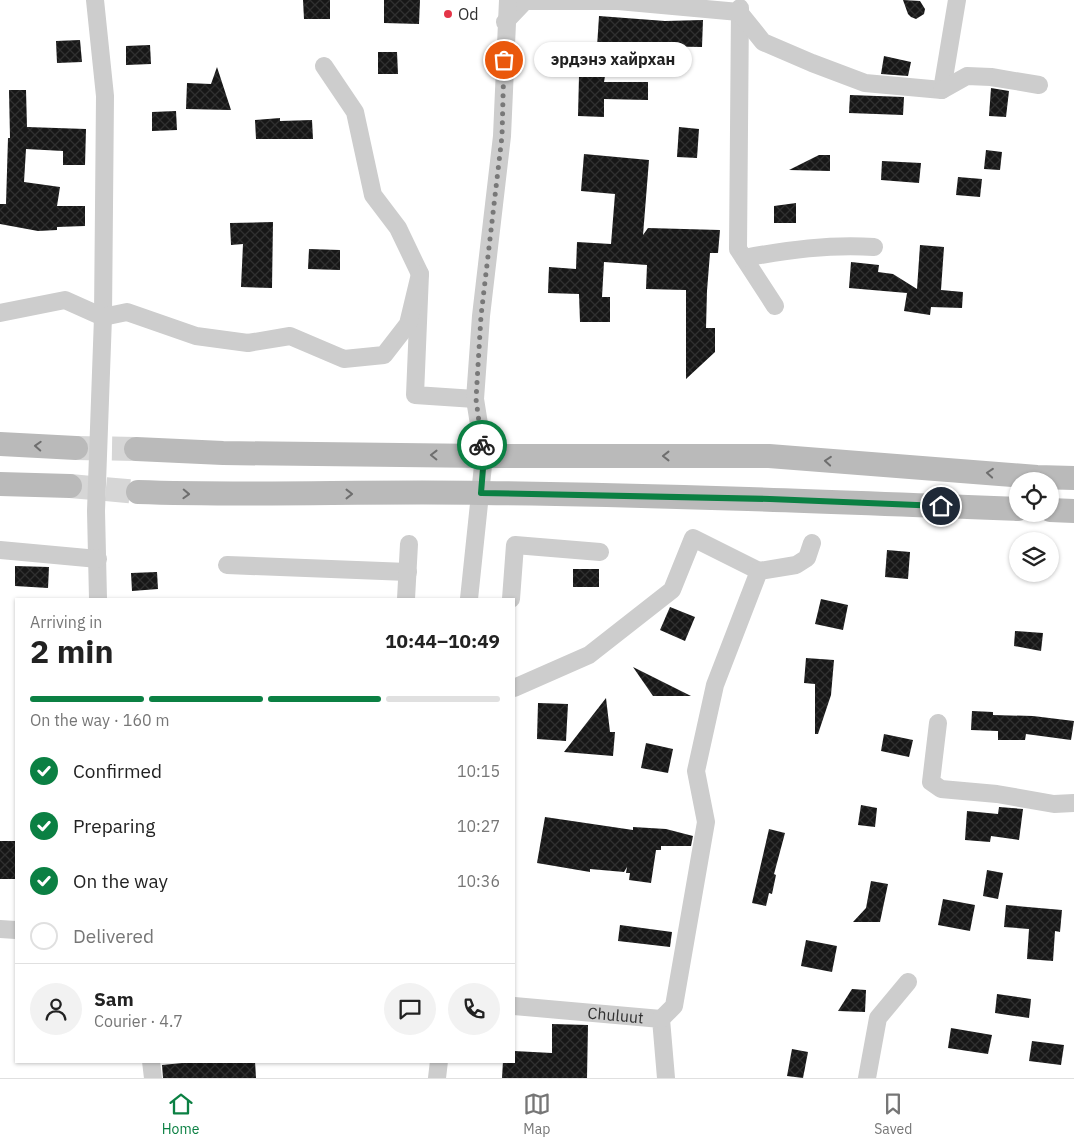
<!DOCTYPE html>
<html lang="en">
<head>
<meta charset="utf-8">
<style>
	:root { --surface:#fff; --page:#f2f2f2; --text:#222; --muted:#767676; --line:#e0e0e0; --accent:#0b8043 }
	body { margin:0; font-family:"IBM Plex Sans",sans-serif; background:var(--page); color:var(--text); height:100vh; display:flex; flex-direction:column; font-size:19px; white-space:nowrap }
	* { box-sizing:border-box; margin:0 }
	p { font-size:16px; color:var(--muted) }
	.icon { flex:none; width:28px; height:28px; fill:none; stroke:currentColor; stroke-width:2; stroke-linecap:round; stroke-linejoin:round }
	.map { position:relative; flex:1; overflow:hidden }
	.sheet { position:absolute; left:15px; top:598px; width:500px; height:465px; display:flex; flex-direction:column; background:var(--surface); border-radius:0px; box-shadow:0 1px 4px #0004 }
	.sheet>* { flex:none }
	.buttons { position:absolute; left:1009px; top:472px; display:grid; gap:10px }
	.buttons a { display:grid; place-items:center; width:50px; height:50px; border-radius:50%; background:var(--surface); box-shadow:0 1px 4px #0004; font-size:25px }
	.pin { position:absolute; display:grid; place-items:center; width:42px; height:42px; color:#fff; margin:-21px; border:2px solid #fff; border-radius:50%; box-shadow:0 1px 5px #0007 }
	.courier { position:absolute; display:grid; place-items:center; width:50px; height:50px; margin:-25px; border:4px solid #0b8043; border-radius:50%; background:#fff; color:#222; box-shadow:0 1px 6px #0007 }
	.bubble { position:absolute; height:35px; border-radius:18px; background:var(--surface); box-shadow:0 1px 4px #0004; font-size:16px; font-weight:700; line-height:35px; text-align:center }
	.headline em { font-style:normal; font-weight:700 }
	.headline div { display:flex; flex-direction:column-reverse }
	.headline { display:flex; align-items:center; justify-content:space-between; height:85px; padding:0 15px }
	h1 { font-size:32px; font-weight:700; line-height:38px }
	.bar { display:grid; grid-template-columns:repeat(4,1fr); gap:8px 5px; align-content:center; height:60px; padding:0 15px }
	.bar i { height:6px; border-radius:4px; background:var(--line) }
	.bar .current { background:var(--accent) }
	.bar p { grid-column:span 4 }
	.line { display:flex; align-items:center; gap:12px; padding:0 15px; border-top:1px solid var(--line) }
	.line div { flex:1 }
	.round { display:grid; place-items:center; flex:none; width:52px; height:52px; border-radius:26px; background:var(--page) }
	ol { padding:0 15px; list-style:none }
	li { display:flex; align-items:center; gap:15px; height:55px }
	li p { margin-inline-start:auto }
	li .icon { padding:5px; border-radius:50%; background:var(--accent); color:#fff; stroke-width:4 }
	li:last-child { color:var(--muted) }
	li i { width:28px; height:28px; border:2px solid var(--line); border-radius:50% }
	.tab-bar { display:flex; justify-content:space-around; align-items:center; height:70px; border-top:1px solid var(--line); background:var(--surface); font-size:14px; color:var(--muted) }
	.tab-bar a { display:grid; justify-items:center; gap:2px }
	.tab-bar .current { color:var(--accent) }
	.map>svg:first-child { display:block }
	.building { fill:url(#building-cross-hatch) }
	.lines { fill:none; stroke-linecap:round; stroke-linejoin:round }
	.secondary-tunnel { stroke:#d6d6d6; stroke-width:24; stroke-dasharray:24 12; stroke-linecap:butt }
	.street { stroke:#cdcdcd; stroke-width:18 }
	.secondary { stroke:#bababa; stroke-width:24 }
	.oneway { stroke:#6e6e6e }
	.done { stroke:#787878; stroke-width:5; stroke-dasharray:0 9 }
	.route { stroke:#0b8043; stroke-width:6 }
	.poi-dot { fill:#e43548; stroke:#fff; stroke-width:2 }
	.labels { text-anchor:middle; stroke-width:5; stroke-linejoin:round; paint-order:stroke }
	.poi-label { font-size:16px; fill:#303030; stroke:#fff; text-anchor:start }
	.street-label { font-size:16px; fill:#303030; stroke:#fff }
</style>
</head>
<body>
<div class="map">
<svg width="1074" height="1078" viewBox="0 0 1074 1078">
	<defs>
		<pattern id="building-cross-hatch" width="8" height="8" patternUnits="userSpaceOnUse" patternTransform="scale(1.25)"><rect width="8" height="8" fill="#171717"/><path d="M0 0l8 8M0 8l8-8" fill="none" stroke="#303030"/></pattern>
	</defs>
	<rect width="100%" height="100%" fill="#fff"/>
	<g class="building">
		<path d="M303 0H330V19H304Z"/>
		<path d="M384 0H420L419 24 384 23Z"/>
		<path d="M903 0 920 1 925 9 924 14 916 19 911 17 908 14Z"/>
		<path d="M599 16 665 21 703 20 702 47 640 46V50L597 47Z"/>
		<path d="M80 40 82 62 57 63 56 41Z"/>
		<path d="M150 45 151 64 126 65V46Z"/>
		<path d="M378 52H397L398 74H378Z"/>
		<path d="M884 56 911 62 908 76 881 74Z"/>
		<path d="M217 67 231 110 186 109 187 83 211 84Z"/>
		<path d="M579 76H605L604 82H648V100L604 99V117L578 116Z"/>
		<path d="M991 88 1009 91 1006 117 989 116Z"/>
		<path d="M9 90H26L27 127 86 129 85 165H63V151L26 149 24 182 60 187 57 206H85V226L57 227V230L38 231 0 224V204H6L8 138H10Z"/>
		<path d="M850 95 904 97 903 115 849 113Z"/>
		<path d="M176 111 177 130 152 131V112Z"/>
		<path d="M280 118V121L312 120 313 139H256L255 120Z"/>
		<path d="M679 127 699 129 697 158 677 157Z"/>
		<path d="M986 150 1002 152 1000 170 984 169Z"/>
		<path d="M584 154 649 160 643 235 648 228 720 230 718 253H710L707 291 706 328H715V352L686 379V290L646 289 647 265 604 262 602 297H610V322H580L579 294 548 293 549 267 576 269 577 242 611 244 615 194 581 191Z"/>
		<path d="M819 155H830V171L789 170Z"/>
		<path d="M882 161 921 163 919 183 881 180Z"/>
		<path d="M958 177 982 179 980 197 956 195Z"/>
		<path d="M796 203V223H774V206Z"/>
		<path d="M273 222 272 288 241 287 243 244 231 245 230 223Z"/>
		<path d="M920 245 944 247 941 290 963 292 962 308 931 307 930 315 904 311 907 293 849 288 851 262 879 265 878 272 893 274 917 289Z"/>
		<path d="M309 249 340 250V270L308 269Z"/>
		<path d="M887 550 910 552 908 579 885 577Z"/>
		<path d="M15 566 49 567 48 588 15 586Z"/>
		<rect x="573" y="569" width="26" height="18"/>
		<path d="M157 572 158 589 132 591 131 573Z"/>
		<path d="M821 599 848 605 843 630 815 624Z"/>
		<path d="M670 607 695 617 685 641 660 630Z"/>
		<path d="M1015 631 1043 633 1041 651 1014 646Z"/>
		<path d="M806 658 834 660 831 695 818 734H815V684L804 683Z"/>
		<path d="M633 667 691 696H653Z"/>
		<path d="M606 698 610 732H615L613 756 564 752Z"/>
		<path d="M538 703 568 704 566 741 537 739Z"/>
		<path d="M972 711 993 712V715L1033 716 1074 721 1071 740 1026 734 1025 740H998V731L971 730Z"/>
		<path d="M884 734 913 740 909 757 881 751Z"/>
		<path d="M646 743 673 749 668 773 641 768Z"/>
		<path d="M861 805 877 808 875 827 858 825Z"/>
		<path d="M999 807 1023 809 1019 840 991 836 990 842 965 840 967 811 998 814Z"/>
		<path d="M545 817 633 830V827L666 829 693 836 691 846H661V850H656L651 883 629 880 630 873H626L627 867 624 872 590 869V872L537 863Z"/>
		<path d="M769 829 785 833 774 874 776 875 772 894 769 893 766 906 752 903Z"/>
		<rect x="0" y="841" width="16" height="38"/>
		<path d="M987 870 1003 873 998 899 983 896Z"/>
		<path d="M871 881 888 884 880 922H853L866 908Z"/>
		<path d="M943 899 975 905 970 931 938 925Z"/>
		<path d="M1006 905 1062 910 1060 932 1055 931 1053 961 1027 959 1029 929 1004 927Z"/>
		<path d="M620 925 672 932 670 947 618 941Z"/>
		<path d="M806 940 837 946 832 972 801 966Z"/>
		<path d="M852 989 866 990 865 1012 838 1011Z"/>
		<path d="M997 994 1031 999 1029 1018 995 1013Z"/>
		<path d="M552 1024 588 1025 587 1078H502L503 1061H514V1051L552 1053Z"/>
		<path d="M951 1028 992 1035 988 1054 948 1048Z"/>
		<path d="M1032 1041 1064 1045 1061 1065 1029 1061Z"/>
		<path d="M792 1049 808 1052 803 1078 787 1076Z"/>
		<path d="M203 1061V1063L255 1061 256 1078H163L162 1065Z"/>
	</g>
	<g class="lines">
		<g class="secondary-tunnel">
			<path d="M76 448 136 449"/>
			<path d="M70 486 138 492"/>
		</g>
		<g class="street">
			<path d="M95 0 105 96 103 317 96 511 98 599"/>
			<path d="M740 8 738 249 775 306"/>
			<path d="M505 22 525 1H618L739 12 763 42 812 63 865 83 942 90 957 0"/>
			<path d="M324 66 355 112 373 195 398 228 420 274 415 395 475 399"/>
			<path d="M942 90 967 76 991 77 1039 85"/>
			<path d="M744 258C787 250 830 244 874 247"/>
			<path d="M0 313 65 300 103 317 127 312 196 336 248 343 290 336 344 359 384 355 408 324 420 274"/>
			<path d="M0 550 98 559"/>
			<path d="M227 565 408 572"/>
			<path d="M406 599 409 544"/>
			<path d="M469 599 484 456 475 399 481 316 502 136 508 0"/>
			<path d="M511 599 515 545 600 552"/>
			<path d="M514 688 589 655 672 590 693 538 759 571"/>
			<path d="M938 723 931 782 941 789 997 794 1054 804 1074 803"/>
			<path d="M0 929 16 930"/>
			<path id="s1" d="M514 1006 661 1019 666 1078"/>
			<path d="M661 1019 674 1006 706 822 696 771 715 685 759 571 796 565 807 558 812 543"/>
			<path d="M151 1061 153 1078"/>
			<path d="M437 1078 439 1061"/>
			<path d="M867 1078 878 1018 908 982"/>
		</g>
		<g class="secondary">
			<path d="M0 444 76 448"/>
			<path d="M136 449 223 453 484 456H769L1037 477 1074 478"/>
			<path d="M0 484 70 486"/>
			<path d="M138 492C253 496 368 491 483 493 661 495 839 502 1018 509"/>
			<path d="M1050 510 1074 511"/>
		</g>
	</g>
	<defs><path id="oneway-chevron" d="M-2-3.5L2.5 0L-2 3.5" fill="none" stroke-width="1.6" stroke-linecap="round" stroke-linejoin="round" transform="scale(1.25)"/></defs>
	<g class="oneway">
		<use href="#oneway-chevron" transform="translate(38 446) rotate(-177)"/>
		<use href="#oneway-chevron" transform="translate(434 455) rotate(-179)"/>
		<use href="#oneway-chevron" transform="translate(666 456) rotate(-180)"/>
		<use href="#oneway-chevron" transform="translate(828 461) rotate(-175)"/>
		<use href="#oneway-chevron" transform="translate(990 473) rotate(-175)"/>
		<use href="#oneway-chevron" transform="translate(186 494) rotate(2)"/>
		<use href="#oneway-chevron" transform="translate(349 494)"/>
	</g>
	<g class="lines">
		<path class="done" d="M482 445 476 399 481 316 502 136 504 60"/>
		<path class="route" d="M482 445 484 456 481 493 770 499 941 506"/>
	</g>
	<circle class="poi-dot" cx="448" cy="14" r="5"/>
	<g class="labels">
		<g class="poi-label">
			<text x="458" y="20">Od</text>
		</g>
		<g class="street-label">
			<text dy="6" stroke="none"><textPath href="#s1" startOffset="102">Chuluut</textPath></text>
		</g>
	</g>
</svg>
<div class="buttons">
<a><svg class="icon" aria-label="locate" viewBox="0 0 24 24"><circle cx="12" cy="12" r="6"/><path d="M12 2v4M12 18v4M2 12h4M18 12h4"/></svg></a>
<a><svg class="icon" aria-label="layers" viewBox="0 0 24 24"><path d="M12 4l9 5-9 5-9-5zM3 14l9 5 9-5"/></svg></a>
</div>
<div class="pin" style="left:504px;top:60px;background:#ea580c"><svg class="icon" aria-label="bag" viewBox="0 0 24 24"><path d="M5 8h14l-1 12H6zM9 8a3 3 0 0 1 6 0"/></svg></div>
<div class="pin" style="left:941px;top:506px;background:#1f2937"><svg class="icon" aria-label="home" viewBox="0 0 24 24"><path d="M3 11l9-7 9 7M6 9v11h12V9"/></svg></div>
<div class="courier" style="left:482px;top:445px"><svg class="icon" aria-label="bike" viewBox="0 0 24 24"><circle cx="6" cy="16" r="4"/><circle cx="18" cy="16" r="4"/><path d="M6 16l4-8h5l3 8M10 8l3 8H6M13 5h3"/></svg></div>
<div class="bubble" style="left:534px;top:42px;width:158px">эрдэнэ хайрхан</div>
<section class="sheet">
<div class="headline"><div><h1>2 min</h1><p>Arriving in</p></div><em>10:44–10:49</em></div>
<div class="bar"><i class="current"></i><i class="current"></i><i class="current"></i><i></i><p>On the way · 160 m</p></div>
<ol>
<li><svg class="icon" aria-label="check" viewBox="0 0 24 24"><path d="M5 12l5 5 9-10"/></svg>Confirmed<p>10:15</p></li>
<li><svg class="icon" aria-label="check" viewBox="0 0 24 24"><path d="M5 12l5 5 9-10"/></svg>Preparing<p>10:27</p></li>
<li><svg class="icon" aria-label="check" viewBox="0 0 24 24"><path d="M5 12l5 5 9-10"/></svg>On the way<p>10:36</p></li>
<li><i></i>Delivered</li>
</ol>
<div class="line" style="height:90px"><a class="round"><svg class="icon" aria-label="person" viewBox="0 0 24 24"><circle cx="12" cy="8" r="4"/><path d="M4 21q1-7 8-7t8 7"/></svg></a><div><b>Sam</b><p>Courier · 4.7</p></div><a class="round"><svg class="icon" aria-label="chat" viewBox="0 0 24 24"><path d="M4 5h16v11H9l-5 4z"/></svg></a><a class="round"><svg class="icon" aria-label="phone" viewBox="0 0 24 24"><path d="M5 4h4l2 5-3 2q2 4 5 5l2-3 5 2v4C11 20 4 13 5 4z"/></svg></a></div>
</section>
</div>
<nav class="tab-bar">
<a class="current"><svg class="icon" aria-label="home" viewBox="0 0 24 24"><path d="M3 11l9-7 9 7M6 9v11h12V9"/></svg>Home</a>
<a><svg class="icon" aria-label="map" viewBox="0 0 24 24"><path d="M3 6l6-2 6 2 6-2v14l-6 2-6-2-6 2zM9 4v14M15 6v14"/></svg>Map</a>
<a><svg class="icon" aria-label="saved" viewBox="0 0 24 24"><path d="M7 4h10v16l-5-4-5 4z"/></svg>Saved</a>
</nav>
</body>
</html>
